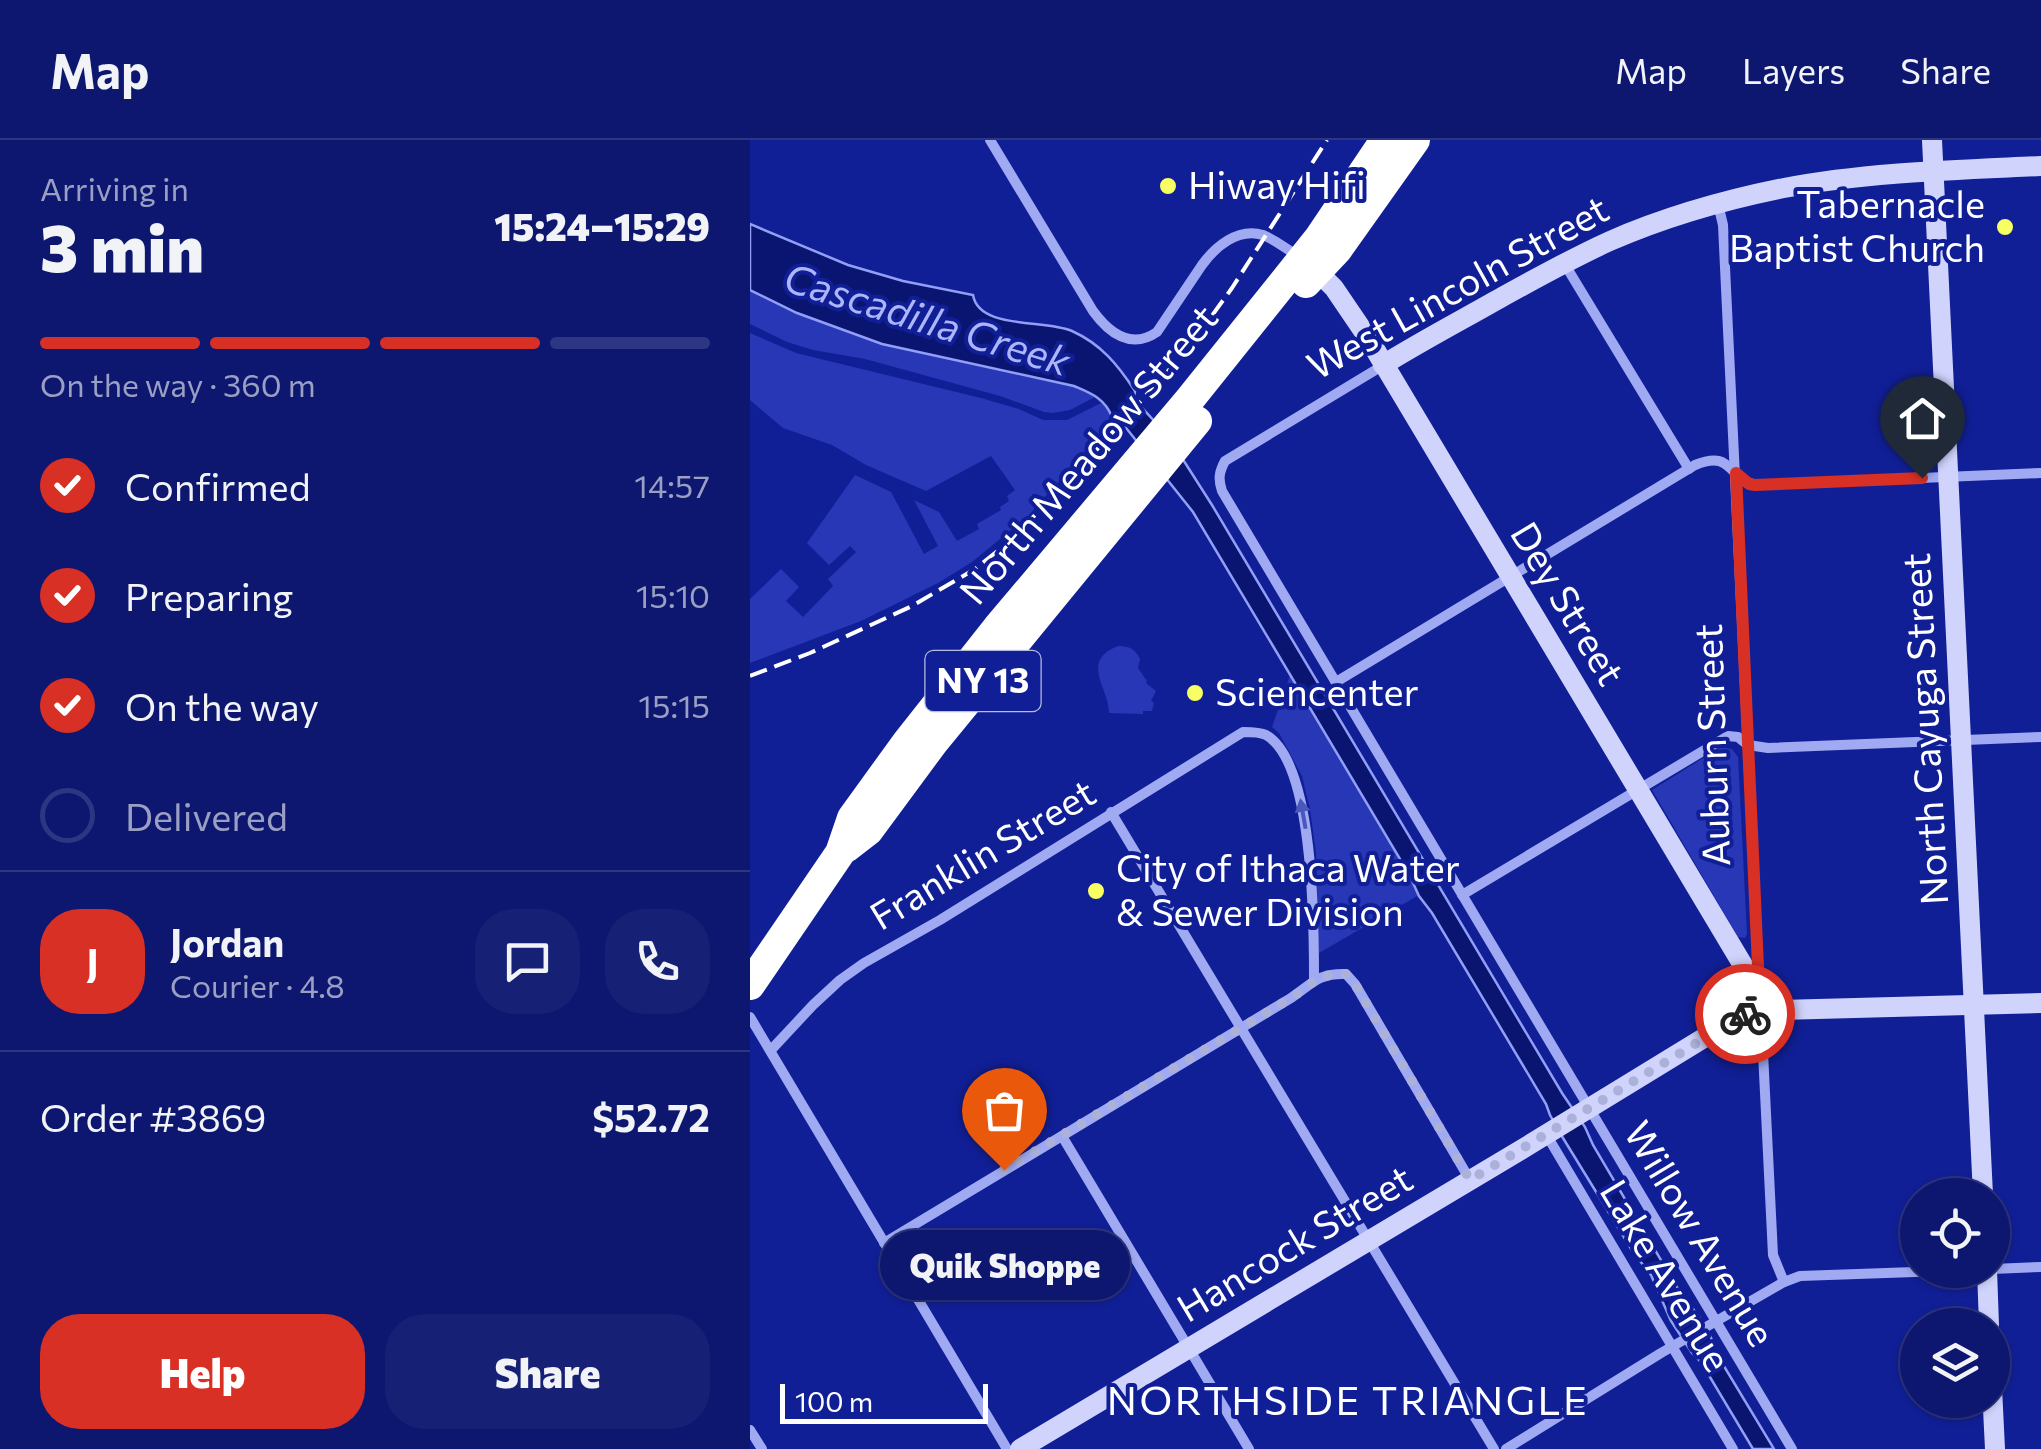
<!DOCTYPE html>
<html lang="en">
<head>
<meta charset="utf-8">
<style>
	:root { --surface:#0d1770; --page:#162075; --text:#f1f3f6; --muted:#9a9fc3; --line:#2d3683; --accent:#d93025 }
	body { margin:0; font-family:Commissioner,sans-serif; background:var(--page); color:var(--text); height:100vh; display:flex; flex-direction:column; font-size:38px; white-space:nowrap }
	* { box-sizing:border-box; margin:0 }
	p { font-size:32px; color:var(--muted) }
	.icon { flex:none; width:55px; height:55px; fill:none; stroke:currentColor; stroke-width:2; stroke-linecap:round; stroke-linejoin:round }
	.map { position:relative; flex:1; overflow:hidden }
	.drawer { display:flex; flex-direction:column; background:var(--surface); width:750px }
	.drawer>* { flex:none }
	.fabs { position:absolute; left:1150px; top:1038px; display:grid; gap:20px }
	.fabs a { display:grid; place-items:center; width:110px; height:110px; border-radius:50%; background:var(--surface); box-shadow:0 2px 8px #0004,0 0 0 2px var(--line); font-size:50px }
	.scale { position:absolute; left:30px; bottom:25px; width:208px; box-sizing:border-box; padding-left:10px; border:5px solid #fff; border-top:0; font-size:28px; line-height:35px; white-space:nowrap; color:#fff; -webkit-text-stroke:8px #111f96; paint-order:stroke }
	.pin { position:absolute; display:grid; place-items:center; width:85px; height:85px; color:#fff; margin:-102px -42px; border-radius:50% 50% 50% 0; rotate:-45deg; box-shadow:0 0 10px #0007 }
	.pin .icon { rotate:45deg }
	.courier { position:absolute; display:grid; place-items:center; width:100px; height:100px; margin:-50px; border:8px solid #d93025; border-radius:50%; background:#fff; color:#222; box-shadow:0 2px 12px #0007 }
	.bubble { position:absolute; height:70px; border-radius:35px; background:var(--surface); box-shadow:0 2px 8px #0004,0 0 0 2px var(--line); font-size:32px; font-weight:800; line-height:70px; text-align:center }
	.headline em { font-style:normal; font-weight:800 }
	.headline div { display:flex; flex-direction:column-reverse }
	.headline { display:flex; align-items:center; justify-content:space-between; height:170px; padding:0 40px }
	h1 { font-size:65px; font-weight:800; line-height:75px }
	.bar { display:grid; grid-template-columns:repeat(4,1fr); gap:15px 10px; align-content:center; height:120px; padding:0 40px }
	.bar i { height:12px; border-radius:8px; background:var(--line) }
	.bar .selected { background:var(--accent) }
	.bar p { grid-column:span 4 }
	.line { display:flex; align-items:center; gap:25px; padding:0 40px; border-top:2px solid var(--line) }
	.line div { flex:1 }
	.round { display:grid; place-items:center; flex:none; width:105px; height:105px; border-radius:40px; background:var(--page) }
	ol { padding:0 40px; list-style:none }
	li { display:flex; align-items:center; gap:30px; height:110px }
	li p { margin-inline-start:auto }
	li .icon { padding:10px; border-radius:50%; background:var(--accent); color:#fff; stroke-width:4 }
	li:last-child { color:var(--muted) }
	li i { width:55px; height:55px; border:5px solid var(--line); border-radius:50% }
	.primary-button { display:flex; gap:20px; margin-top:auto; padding:20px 40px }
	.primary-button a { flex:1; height:115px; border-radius:40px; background:var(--accent); color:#fff; font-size:40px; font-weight:800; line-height:115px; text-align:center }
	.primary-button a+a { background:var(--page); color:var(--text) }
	header { display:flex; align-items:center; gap:60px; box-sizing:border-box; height:140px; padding:0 50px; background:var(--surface); border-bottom:2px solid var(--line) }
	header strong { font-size:48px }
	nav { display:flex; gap:55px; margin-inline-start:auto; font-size:35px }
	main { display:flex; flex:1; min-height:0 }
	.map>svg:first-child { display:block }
	.green { fill:#2737b6 }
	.water { fill:#0a1471; stroke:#929ff7; stroke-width:2.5 }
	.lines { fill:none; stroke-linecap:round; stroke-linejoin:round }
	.street { stroke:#a0aaf3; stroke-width:10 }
	.secondary { stroke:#d0d4fd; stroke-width:20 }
	.highway { stroke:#fff; stroke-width:30 }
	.rail { stroke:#fff; stroke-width:4; stroke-dasharray:18 8; stroke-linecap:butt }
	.oneway { fill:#4a57bb }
	.done { stroke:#acb1da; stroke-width:10; stroke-dasharray:0 18 }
	.route { stroke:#d93025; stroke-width:12 }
	.poi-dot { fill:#f8ff63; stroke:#111f96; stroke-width:4 }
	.labels { text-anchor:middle; stroke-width:8; stroke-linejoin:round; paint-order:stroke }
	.shield { fill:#111f96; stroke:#b8bce0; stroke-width:2.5 }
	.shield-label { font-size:35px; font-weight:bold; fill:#fff }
	.poi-label { font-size:38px; fill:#fff; stroke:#111f96; text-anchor:start }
	.street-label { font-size:38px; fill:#fff; stroke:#111f96 }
	.water-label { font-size:40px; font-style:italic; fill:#adb6fa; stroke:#111f96 }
	.neighbourhood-label { font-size:40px; letter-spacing:2.5px; fill:#fff; stroke:#111f96 }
</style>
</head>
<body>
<header>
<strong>Map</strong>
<nav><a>Map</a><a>Layers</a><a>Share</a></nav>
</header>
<main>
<section class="drawer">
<div class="headline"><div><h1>3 min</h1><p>Arriving in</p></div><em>15:24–15:29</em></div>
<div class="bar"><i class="selected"></i><i class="selected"></i><i class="selected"></i><i></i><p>On the way · 360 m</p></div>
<ol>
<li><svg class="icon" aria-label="check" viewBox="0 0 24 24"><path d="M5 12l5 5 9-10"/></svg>Confirmed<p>14:57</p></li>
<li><svg class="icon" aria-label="check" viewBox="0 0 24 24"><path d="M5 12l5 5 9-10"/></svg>Preparing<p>15:10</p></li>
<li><svg class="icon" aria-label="check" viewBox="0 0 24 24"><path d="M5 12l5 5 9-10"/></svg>On the way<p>15:15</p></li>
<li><i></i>Delivered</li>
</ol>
<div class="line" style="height:180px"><b class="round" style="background:var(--accent);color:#fff">J</b><div><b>Jordan</b><p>Courier · 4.8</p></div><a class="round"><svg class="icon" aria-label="chat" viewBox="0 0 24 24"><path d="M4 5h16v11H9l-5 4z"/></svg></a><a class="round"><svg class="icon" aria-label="phone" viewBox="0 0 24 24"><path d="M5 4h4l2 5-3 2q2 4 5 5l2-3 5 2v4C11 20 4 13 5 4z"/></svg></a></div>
<div class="line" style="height:130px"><div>Order #3869</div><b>$52.72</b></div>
<div class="primary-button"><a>Help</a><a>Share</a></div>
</section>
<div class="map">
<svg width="1291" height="1309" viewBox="0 0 1291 1309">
	<rect width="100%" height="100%" fill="#111f96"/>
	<g class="green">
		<path d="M0 150 47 173 132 204 324 246 347 256 320 270 303 273 294 272 250 256 115 219 63 210 37 202 0 184Z"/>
		<path d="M0 193 46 213 231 258 269 269 293 280H317L353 262 362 276 366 278 277 377 222 422 188 443 111 481 0 523V459L31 429 49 447 36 461 53 477 83 446 78 439 106 412 100 406 79 425 57 403 105 335 141 352 174 414 188 406 164 360 189 372 207 401 229 389 227 384 251 370 250 367 259 361 257 356 265 350 241 316 176 351 116 325 82 305 33 288 0 260Z"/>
		<path d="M368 506C380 506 385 509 390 519L388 528 397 541 396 543 406 551 401 561 404 563 402 571H393V574L359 573C360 549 329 521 368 506Z"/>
		<path d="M540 535 659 734 669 755 569 813 566 713 560 669 552 636 529 593 522 587Z"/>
		<path d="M971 607 982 609 988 617 997 794 995 798 988 797 902 650Z"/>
	</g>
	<path class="water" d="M0 84 98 125 153 141 223 155C229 190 295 179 322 191 351 204 368 225 385 251L384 259 418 296 462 365 812 953 835 987 843 1005 931 1154C946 1172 961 1190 966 1213L1024 1309H1003L951 1222 942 1213 921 1181 901 1135 883 1112 813 998 800 975 796 964 682 773 669 756 659 734 443 372 369 279 362 277C355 258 340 253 324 246L132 204 47 173 0 150Z"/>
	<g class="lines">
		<g class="street">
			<path d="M240 0 343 171C359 193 381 210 407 192L452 125C465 107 488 87 513 95 524 99 536 109 547 115"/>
			<path d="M968 64 973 85 1009 841"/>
			<path d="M814 123 939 329"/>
			<path d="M632 226 475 321C469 332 468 339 472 351L1042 1309"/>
			<path d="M586 542 945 325C982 310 976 336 1005 345L1291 333"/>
			<path d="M361 672 744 1309"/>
			<path d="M712 755 978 596 988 597 998 605 1018 608 1291 597"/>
			<path d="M1011 872 1023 1115 1034 1142"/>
			<path d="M0 877 257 1309"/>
			<path d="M21 910 63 865 90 840 114 823 190 780 493 592C500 592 510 592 516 595 565 623 564 789 564 840"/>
			<path d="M796 994 983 1309"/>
			<path d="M312 996 499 1309"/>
			<path d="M134 1103 541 858C562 844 568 833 596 834L605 844 720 1040"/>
			<path d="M1242 1129 1291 1127"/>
			<path d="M0 1290 12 1309"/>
			<path d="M756 1309 911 1213 1034 1142 1050 1136 1222 1130"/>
		</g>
		<g class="secondary">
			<path d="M1182 0 1233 1055"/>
			<path d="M559 123 584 148 620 201 1006 847 1009 854 1011 872"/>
			<path d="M633 225C670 202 708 182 745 161 783 140 820 119 860 101 915 77 974 60 1034 48 1118 32 1205 30 1291 26"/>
			<path d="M1237 1130 1239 1185"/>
			<path d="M1242 1248 1245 1309"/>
			<path d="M270 1309 779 1005 993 874 1030 870 1291 863"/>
		</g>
		<g class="highway">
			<path d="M556 143 587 110 665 0"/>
			<path d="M96 708 118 691 183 603 447 281"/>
			<path d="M0 845 90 713 102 678 157 602 247 488 440 259 569 98 635 0"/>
		</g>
		<path class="rail" d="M0 536 60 513 162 466 225 429 260 401 322 337 437 210 482 148 577 0"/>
	</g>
	<defs><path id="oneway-solid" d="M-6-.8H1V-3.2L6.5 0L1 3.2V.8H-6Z" transform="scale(2.5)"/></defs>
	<use class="oneway" href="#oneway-solid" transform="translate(553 674) rotate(-100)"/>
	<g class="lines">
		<path class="done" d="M254 1030 541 858C562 844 568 833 596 834L605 844 720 1040 995 874"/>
		<path class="route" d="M995 874 1010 872 986 333 999 344 1005 345 1172 338"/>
	</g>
	<g class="poi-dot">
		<circle cx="418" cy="46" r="10"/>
		<circle cx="1255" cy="87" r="10"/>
		<circle cx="445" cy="553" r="10"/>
		<circle cx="346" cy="751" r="10"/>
	</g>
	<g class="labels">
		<rect class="shield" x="175.5" y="511" width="115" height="60" rx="8"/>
		<g class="shield-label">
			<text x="233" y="553">NY 13</text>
		</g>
		<g class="poi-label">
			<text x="438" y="59">Hiway Hifi</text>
			<text x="1235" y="78" text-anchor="end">Tabernacle<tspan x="1235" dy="44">Baptist Church</tspan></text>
			<text x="465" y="566">Sciencenter</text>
			<text x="366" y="742">City of Ithaca Water<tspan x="366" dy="44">&amp; Sewer Division</tspan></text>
		</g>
		<g class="street-label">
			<text transform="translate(708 148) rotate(-29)" y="13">West Lincoln Street</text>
			<text transform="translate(339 315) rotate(-50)" y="13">North Meadow Street</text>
			<text transform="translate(817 464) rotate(59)" y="13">Dey Street</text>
			<text transform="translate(1176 589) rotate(-93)" y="13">North Cayuga Street</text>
			<text transform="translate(963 605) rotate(-92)" y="13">Auburn Street</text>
			<text transform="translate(233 715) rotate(-31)" y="13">Franklin Street</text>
			<text transform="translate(949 1094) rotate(59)" y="13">Willow Avenue</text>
			<text transform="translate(545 1104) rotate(-31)" y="13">Hancock Street</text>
			<text transform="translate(915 1136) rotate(59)" y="13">Lake Avenue</text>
		</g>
		<g class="water-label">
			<text transform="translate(177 180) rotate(17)" y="14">Cascadilla Creek</text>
		</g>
		<g class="neighbourhood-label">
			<text x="598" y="1275">NORTHSIDE TRIANGLE</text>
		</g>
	</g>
</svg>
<div class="fabs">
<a><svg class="icon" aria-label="locate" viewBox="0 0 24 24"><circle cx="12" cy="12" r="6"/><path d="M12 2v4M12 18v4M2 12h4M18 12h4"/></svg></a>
<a><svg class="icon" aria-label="layers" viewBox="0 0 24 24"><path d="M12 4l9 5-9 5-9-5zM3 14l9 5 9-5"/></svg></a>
</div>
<div class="scale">100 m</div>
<div class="pin" style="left:254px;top:1030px;background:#ea580c"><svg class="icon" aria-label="bag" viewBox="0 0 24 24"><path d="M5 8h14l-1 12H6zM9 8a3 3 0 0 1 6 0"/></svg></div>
<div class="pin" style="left:1172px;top:338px;background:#1f2937"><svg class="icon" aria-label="home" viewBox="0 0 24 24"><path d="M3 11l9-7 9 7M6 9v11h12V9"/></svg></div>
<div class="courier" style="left:995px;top:874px"><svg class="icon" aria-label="bike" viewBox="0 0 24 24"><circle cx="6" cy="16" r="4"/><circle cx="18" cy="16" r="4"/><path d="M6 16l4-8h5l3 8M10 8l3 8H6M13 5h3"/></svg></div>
<div class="bubble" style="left:130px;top:1090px;width:250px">Quik Shoppe</div>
</div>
</main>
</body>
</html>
